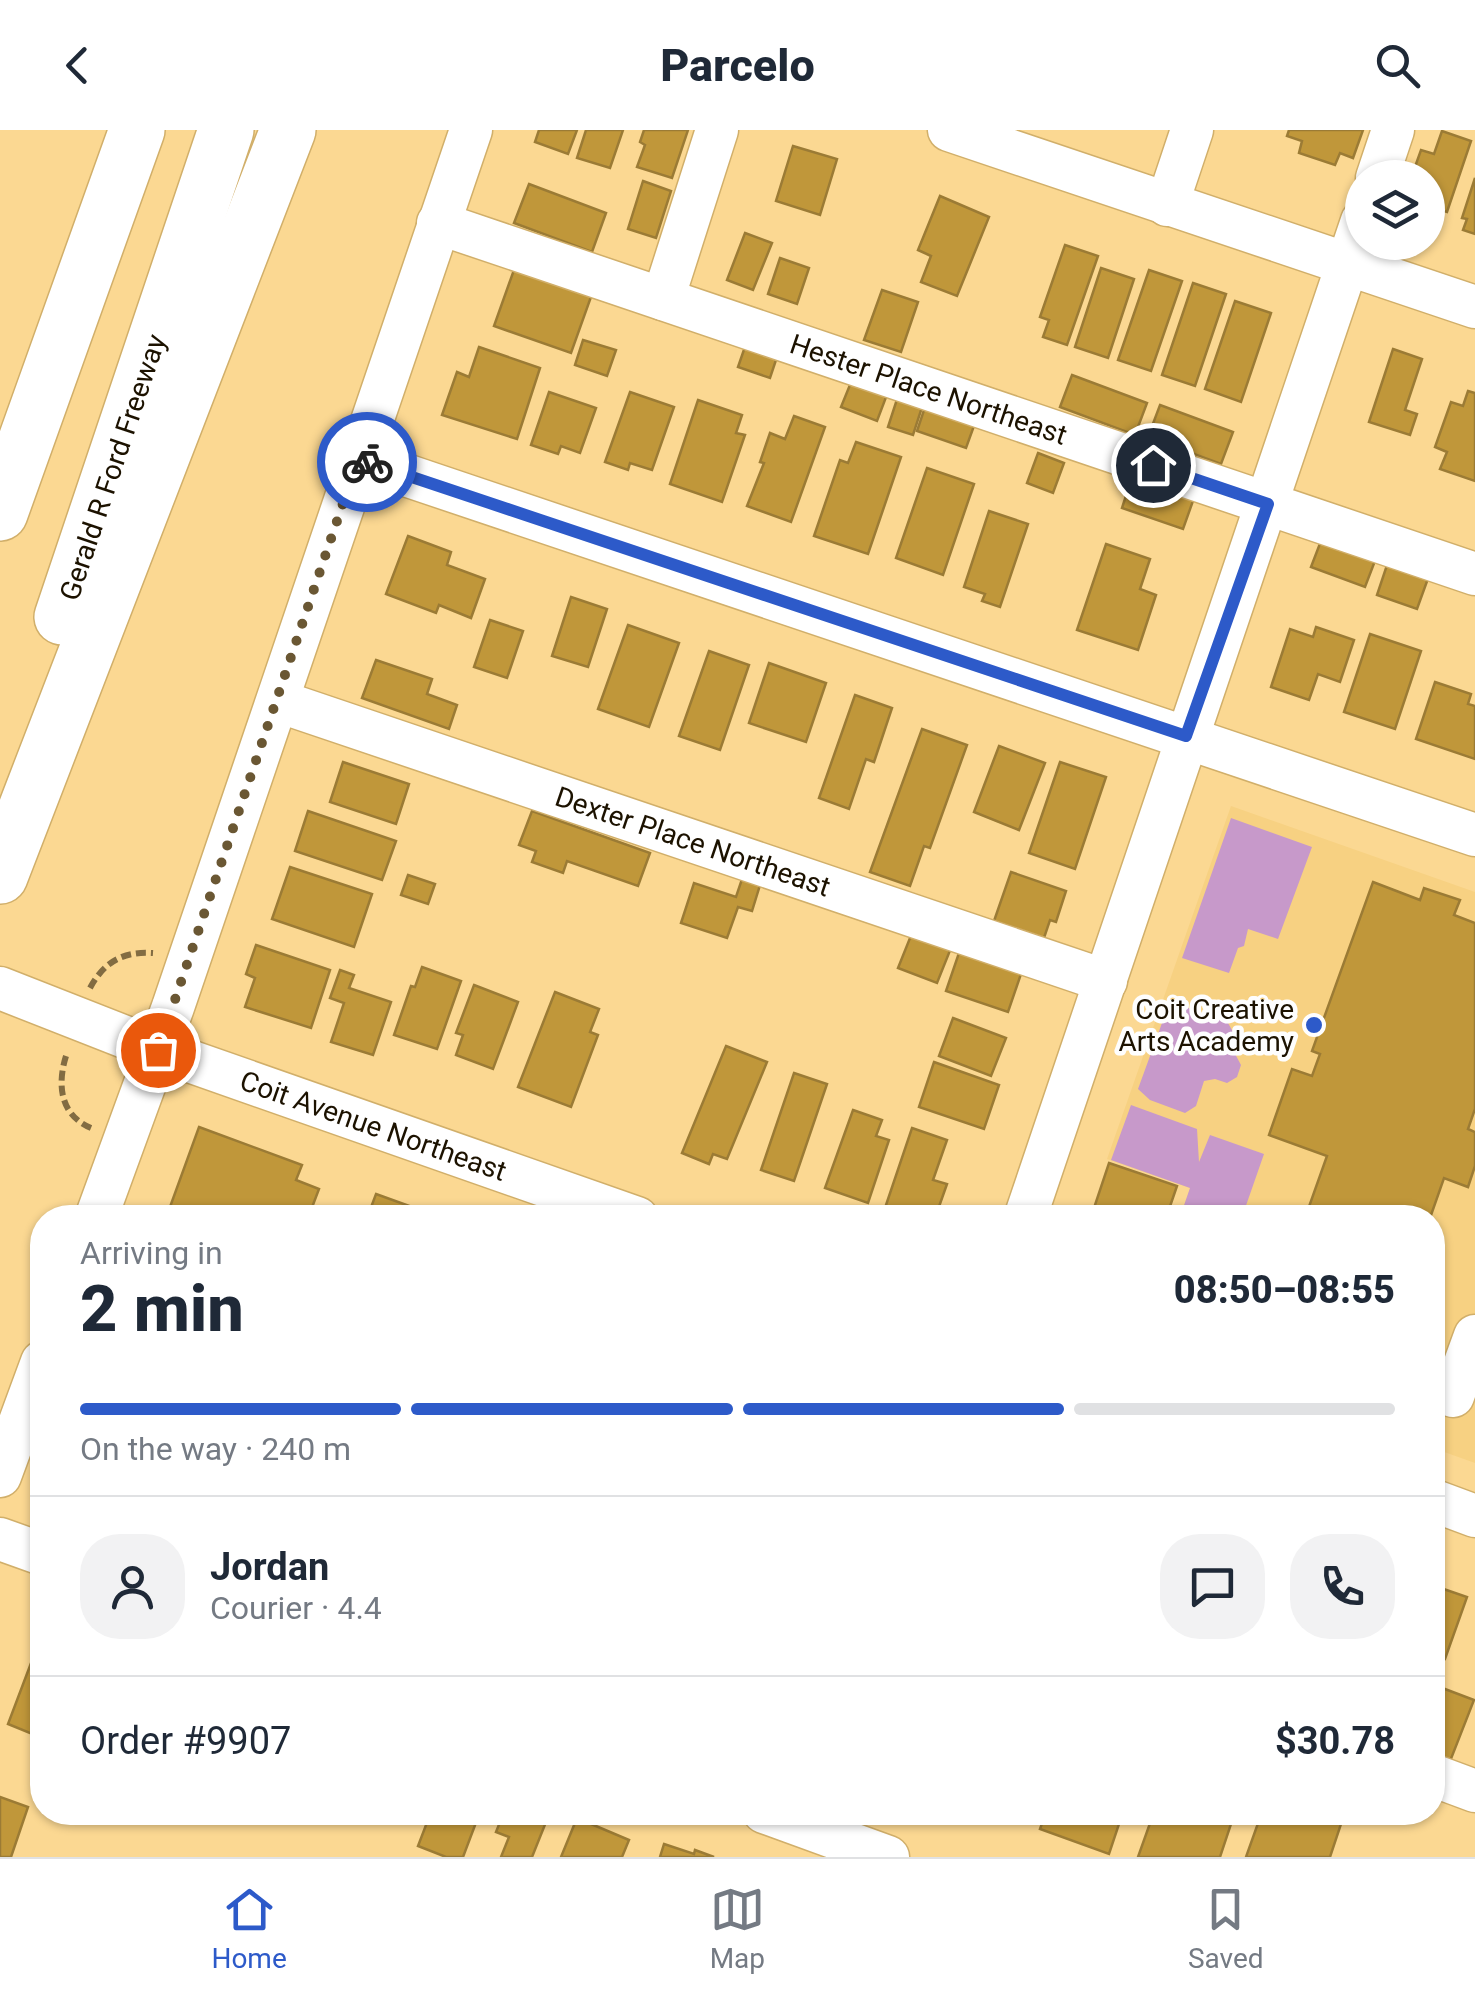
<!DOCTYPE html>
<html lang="en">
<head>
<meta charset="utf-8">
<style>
	:root { --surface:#fff; --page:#f2f2f3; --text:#1f2937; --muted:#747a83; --line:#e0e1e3; --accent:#2d5ac9 }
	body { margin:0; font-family:Roboto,sans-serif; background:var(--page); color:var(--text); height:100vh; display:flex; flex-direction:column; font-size:38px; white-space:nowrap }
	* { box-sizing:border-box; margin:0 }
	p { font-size:32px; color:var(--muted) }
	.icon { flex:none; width:55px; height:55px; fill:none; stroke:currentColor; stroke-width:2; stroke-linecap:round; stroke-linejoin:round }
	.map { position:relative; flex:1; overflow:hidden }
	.drawer { position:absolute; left:30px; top:1075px; width:1415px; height:620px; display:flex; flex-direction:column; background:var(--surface); border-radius:40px; box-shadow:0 2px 8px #0004 }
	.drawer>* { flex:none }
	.tools { position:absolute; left:1345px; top:30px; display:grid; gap:20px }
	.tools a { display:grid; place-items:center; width:100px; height:100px; border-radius:50%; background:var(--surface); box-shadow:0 2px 8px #0004; font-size:50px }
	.pin { position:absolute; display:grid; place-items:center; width:85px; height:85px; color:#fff; margin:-42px; border:5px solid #fff; border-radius:50%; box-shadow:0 2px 10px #0007 }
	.courier { position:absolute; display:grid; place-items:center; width:100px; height:100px; margin:-50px; border:8px solid #2d5ac9; border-radius:50%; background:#fff; color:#222; box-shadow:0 2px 12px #0007 }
	.head em { font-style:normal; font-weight:800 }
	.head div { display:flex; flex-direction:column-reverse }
	.head { display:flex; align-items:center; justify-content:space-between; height:170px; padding:0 50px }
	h1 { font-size:65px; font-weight:800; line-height:75px }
	.bar { display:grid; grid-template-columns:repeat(4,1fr); gap:15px 10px; align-content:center; height:120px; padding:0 50px }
	.bar i { height:12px; border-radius:8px; background:var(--line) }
	.bar .on { background:var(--accent) }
	.bar p { grid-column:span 4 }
	.line { display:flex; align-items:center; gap:25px; padding:0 50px; border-top:2px solid var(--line) }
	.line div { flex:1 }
	.round { display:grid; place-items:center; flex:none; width:105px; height:105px; border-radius:40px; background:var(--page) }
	header { display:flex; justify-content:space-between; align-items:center; height:130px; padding:0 50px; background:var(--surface); font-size:45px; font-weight:800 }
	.dock { display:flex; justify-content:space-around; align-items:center; height:140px; border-top:2px solid var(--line); background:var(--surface); font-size:28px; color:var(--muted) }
	.dock a { display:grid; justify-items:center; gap:5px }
	.dock .on { color:var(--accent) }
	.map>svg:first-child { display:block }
	.built { fill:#f7d182 }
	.green { fill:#c799ca }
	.building { fill:#c0973a; stroke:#9b7b35; stroke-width:2.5 }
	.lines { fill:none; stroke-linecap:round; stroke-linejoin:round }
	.minor-casing { stroke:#d1af6a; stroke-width:45 }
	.highway-casing { stroke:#d1af6a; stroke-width:58 }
	.path { stroke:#826c42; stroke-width:6; stroke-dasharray:10 5; stroke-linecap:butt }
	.minor { stroke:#fff; stroke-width:42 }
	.highway { stroke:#fff; stroke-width:55 }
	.done { stroke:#6a5733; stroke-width:10; stroke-dasharray:0 18 }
	.route { stroke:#2d5ac9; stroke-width:12 }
	.poi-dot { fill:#2d5ac9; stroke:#fefefe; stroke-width:4 }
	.labels { text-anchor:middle; stroke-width:9; stroke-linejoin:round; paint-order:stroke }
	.street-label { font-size:28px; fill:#1c1200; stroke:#fefefe }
	.poi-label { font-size:28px; fill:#1c1200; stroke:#fefefe; text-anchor:end }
</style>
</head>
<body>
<header><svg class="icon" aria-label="back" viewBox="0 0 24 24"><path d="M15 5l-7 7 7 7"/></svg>Parcelo<svg class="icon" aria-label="search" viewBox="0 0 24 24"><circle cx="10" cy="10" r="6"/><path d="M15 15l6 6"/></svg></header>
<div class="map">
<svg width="1475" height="1727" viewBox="0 0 1475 1727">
	<rect width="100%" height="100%" fill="#fbd892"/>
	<path class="built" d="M1231 676 1475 762V1333L1433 1318 1432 1088 1180 1087 1190 1058 1107 1029Z"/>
	<g class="green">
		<path d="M1231 688 1312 717 1278 809 1248 799 1244 816 1238 818 1229 843 1182 828Z"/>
		<path d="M1170 871 1228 893 1238 911 1234 922 1241 935 1237 947 1227 953 1215 949 1204 951 1196 976 1185 983 1150 970 1138 959Z"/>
		<path d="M1131 975 1197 999 1199 1032 1210 1005 1264 1024 1242 1087H1180L1190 1058 1111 1030Z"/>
	</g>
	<g class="building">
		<path d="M539 0H577L568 24 535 12Z"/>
		<path d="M586 0H623L610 38 577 28Z"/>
		<path d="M644 0H688L672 48 637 37 645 15 640 12Z"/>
		<path d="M1289 0H1363L1353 28 1340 23 1335 35 1299 23 1302 11 1287 6Z"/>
		<path d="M1442 1 1471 11 1447 82 1428 76V48H1411L1421 20 1434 24Z"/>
		<path d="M793 16 837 29 820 85 776 71Z"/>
		<path d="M1475 48V104L1463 100 1467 89 1462 88Z"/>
		<path d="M643 51 671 61 656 108 628 99Z"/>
		<path d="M529 54 606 83 592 122 514 93Z"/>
		<path d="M940 66 989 87 957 166 921 152 931 126 918 120Z"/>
		<path d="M745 103 772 113 753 160 727 150Z"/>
		<path d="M1065 115 1098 126 1067 215 1043 207 1049 190 1040 187Z"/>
		<path d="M780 128 809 138 797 174 768 164Z"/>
		<path d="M515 137 592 164 571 223 494 196Z"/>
		<path d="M1101 138 1134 149 1108 228 1075 217Z"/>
		<path d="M1149 140 1182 151 1151 241 1118 230Z"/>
		<path d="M1193 153 1226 164 1195 256 1162 245Z"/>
		<path d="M882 160 918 172 901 222 864 210Z"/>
		<path d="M1235 171 1271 183 1241 272 1205 259Z"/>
		<path d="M748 208 780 218 770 248 738 237Z"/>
		<path d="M583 210 616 220 607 246 575 235Z"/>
		<path d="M479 217 540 238 517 309 442 285 457 242 469 247Z"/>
		<path d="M1393 219 1422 229 1405 280 1417 284 1410 305 1369 292Z"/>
		<path d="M856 240 891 254 877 291 841 277Z"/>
		<path d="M1072 245 1147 273 1135 305 1060 277Z"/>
		<path d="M900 260 925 268 913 305 888 297Z"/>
		<path d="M1468 261 1475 263V351L1440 339 1447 322 1435 317 1451 272 1463 276Z"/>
		<path d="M549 262 596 278 580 323 561 316 558 324 531 315Z"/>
		<path d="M630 262 674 277 652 340 630 333 628 340 605 332Z"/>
		<path d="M929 265 979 282 966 318 917 301Z"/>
		<path d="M698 270 742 285 736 303 745 305 722 372 670 354Z"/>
		<path d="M1160 275 1233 302 1221 334 1148 307Z"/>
		<path d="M794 286 825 297 791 392 747 376 764 333 760 332 770 303 785 309Z"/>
		<path d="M856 312 901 327 868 424 814 406 840 330 848 333Z"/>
		<path d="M1038 323 1064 333 1053 363 1027 353Z"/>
		<path d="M927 338 974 354 943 445 896 428Z"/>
		<path d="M1132 347 1194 368 1183 399 1122 378Z"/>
		<path d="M989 381 1028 394 1000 477 982 471 985 464 964 457Z"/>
		<path d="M1324 403 1378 423 1365 457 1311 437Z"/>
		<path d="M408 406 451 422 447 435 485 449 471 488 439 475 436 483 386 464Z"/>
		<path d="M1106 414 1150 429 1140 459 1156 465 1138 520 1077 500Z"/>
		<path d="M1389 429 1430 443 1417 479 1377 465Z"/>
		<path d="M571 467 607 479 588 537 552 526Z"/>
		<path d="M490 490 523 501 507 548 474 537Z"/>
		<path d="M628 495 679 513 649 597 598 579Z"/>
		<path d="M1316 497 1354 510 1340 552 1318 544 1309 570 1271 557 1290 499 1313 507Z"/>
		<path d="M1370 504 1421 521 1395 599 1344 582Z"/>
		<path d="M709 521 749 535 720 620 679 606Z"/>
		<path d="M376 530 432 549 427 564 457 575 449 599 362 568Z"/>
		<path d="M769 533 826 553 806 612 749 593Z"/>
		<path d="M1435 552 1471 564 1468 574 1475 576V629L1416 609Z"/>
		<path d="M855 565 892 578 874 632 866 629 849 679 819 668Z"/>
		<path d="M922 599 967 615 930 718 924 716 910 756 870 742Z"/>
		<path d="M999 616 1045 633 1019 700 974 682Z"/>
		<path d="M343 632 409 654 396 694 330 672Z"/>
		<path d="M1060 632 1106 647 1075 739 1029 723Z"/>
		<path d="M308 681 396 711 382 750 295 721Z"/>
		<path d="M532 681 650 723 638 756 567 731 563 743 532 732 536 721 519 715Z"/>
		<path d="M290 737 372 764 354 817 272 789Z"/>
		<path d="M1011 742 1066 761 1056 792 1050 790 1044 808 994 791Z"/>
		<path d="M408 745 435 754 428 774 401 765Z"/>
		<path d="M742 749 760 755 752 781 738 777 727 808 681 793 694 753 736 767Z"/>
		<path d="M1373 752 1420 770 1424 758 1460 770 1454 785 1475 793V979L1468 999 1475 1002V1036L1468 1057 1444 1048 1430 1088H1305L1327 1026 1269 1005 1292 939 1312 946 1320 924 1312 921Z"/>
		<path d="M912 803 951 818 937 853 898 838Z"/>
		<path d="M256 815 330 840 311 898 245 877 255 848 246 844Z"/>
		<path d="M961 817 1023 838 1008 882 946 861Z"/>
		<path d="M422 837 461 851 437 919 394 905 411 856 415 857Z"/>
		<path d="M340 840 354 845 349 858 391 872 373 925 331 912 344 873 330 868Z"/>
		<path d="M474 855 518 872 493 939 456 925 463 905 456 903Z"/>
		<path d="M555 862 599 879 590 902 598 905 571 977 518 957Z"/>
		<path d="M953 888 1006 908 991 946 939 926Z"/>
		<path d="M726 916 767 932 727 1029 713 1024 709 1034 682 1023Z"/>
		<path d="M934 932 999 955 984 999 919 977Z"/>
		<path d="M794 943 827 954 794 1051 761 1040Z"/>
		<path d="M853 980 882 990 876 1006 889 1010 868 1073 825 1058Z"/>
		<path d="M199 997 302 1035 296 1050 319 1059 308 1088H166Z"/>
		<path d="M912 998 947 1010 933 1050 947 1054 935 1088H915L885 1078Z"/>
		<path d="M1109 1033 1177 1056 1166 1088H1103L1092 1084Z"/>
		<path d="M376 1064 415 1078 412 1088H367Z"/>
		<path d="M1432 1455 1467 1467 1445 1529 1432 1525Z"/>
		<path d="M42 1504V1608L8 1594Z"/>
		<path d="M1437 1556 1474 1570 1447 1639 1432 1634V1568Z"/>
		<path d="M0 1667 28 1677 11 1727H0Z"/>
		<path d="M431 1682H480L463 1727H446L418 1716Z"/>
		<path d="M504 1682H550L532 1727H501L509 1707 496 1702Z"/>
		<path d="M1046 1682H1123L1109 1724 1040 1699Z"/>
		<path d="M1154 1682H1235L1220 1727H1138Z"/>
		<path d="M1262 1682H1345L1330 1727H1246Z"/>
		<path d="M577 1688 629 1710 622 1727H561Z"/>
		<path d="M664 1714 694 1724 695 1720 714 1727H660Z"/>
	</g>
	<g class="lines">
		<defs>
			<g id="minor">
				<path d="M949 0 1475 177"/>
				<path d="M1377 48 1393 0"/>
				<path d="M1167 75 1192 0"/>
				<path id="s1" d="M438 93 1475 444"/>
				<path d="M663 169 717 0"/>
				<path d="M358 329 1475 705"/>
				<path id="s2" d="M278 571 1106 851"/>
				<path id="s3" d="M0 858 158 920 637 1088"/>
				<path d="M96 1088 173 877 471 0"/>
				<path d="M1025 1088 1362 91"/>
				<path d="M1453 1266 1475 1206"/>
				<path d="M0 1346 42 1232"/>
				<path d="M1432 1370 1475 1386"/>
				<path d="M0 1409 42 1424"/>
				<path d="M1432 1645 1475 1661"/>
				<path d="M764 1682 888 1727"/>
			</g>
			<g id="highway">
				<path d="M0 383 137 0"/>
				<path id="s4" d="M62 487 226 0"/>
				<path d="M0 746 288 0"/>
			</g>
		</defs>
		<use href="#minor" class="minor-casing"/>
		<use href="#highway" class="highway-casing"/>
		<g class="path">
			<path d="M90 858C104 832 123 821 153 823"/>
			<path d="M66 926C57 955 60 985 91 998"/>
		</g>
		<use href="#minor" class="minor"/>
		<use href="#highway" class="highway"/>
	</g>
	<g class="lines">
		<path class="done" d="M158 920 358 329 367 332"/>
		<path class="route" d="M367 332 1186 606 1268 374 1153 335"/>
	</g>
	<circle class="poi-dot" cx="1314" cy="895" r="10"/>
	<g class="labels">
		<g class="street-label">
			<text dy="10" stroke="none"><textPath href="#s1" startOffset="518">Hester Place Northeast</textPath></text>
			<text dy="10" stroke="none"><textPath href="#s4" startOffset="158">Gerald R Ford Freeway</textPath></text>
			<text dy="10" stroke="none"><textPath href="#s2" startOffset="438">Dexter Place Northeast</textPath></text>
			<text dy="10" stroke="none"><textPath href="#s3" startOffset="398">Coit Avenue Northeast</textPath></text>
		</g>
		<g class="poi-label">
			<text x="1294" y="889">Coit Creative<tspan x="1294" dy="32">Arts Academy</tspan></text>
		</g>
	</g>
</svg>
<div class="tools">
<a><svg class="icon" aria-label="layers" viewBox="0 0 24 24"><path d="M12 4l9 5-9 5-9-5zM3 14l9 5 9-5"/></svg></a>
</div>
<div class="pin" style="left:158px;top:920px;background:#ea580c"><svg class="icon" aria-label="bag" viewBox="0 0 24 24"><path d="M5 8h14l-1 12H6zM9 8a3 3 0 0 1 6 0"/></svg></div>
<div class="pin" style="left:1153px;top:335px;background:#1f2937"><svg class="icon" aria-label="home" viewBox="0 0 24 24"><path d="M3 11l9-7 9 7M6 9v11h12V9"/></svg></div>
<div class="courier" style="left:367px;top:332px"><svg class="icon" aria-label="bike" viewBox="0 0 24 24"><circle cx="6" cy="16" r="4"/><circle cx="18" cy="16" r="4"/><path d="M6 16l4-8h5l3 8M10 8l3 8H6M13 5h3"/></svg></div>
<section class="drawer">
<div class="head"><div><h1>2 min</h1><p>Arriving in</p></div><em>08:50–08:55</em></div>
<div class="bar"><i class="on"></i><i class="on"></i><i class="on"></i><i></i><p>On the way · 240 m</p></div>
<div class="line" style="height:180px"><a class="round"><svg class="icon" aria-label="person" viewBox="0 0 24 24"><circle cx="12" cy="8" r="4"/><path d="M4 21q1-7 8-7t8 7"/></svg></a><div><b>Jordan</b><p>Courier · 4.4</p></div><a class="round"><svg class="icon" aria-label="chat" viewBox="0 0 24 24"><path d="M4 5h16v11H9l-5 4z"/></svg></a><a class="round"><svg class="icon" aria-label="phone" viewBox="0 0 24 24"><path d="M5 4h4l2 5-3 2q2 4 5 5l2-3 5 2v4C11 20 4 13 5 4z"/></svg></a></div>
<div class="line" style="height:130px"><div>Order #9907</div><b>$30.78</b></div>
</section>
</div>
<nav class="dock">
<a class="on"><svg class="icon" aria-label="home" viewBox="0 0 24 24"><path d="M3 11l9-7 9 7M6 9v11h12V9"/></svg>Home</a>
<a><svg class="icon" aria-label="map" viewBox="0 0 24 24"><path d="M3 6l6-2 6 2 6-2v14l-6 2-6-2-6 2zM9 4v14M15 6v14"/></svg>Map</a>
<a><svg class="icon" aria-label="saved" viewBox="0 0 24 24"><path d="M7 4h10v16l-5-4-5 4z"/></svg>Saved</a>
</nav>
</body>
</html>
